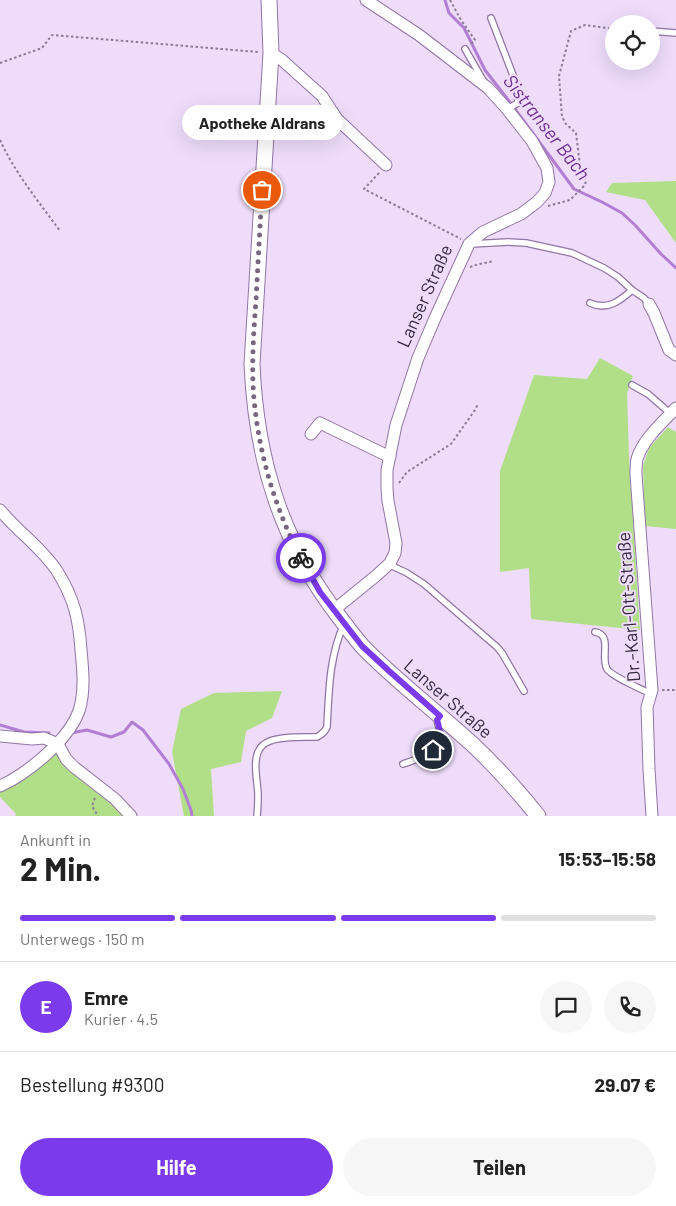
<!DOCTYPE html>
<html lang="de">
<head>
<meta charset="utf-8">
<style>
	:root { --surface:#fff; --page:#f6f6f6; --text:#222; --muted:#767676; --line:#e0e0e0; --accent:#7c3aed }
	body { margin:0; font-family:Barlow,sans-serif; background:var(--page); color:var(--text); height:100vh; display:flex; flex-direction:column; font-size:19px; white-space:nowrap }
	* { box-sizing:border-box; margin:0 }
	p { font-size:16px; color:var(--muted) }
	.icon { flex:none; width:28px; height:28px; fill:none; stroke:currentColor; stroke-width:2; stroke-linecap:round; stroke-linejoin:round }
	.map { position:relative; height:816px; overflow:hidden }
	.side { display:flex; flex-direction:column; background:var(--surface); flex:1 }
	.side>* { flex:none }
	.controls { position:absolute; left:605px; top:15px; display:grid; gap:10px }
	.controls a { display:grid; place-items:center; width:55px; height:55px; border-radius:50%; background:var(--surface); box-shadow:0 5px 20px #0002; font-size:25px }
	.pin { position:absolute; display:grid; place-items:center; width:42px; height:42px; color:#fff; margin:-21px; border:2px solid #fff; border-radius:50%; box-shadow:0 1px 5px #0007 }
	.courier { position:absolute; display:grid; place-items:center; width:50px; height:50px; margin:-25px; border:4px solid #7c3aed; border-radius:50%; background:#fff; color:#222; box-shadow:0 1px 6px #0007 }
	.bubble { position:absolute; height:35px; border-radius:18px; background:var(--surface); box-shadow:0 5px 20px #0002; font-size:16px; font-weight:700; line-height:35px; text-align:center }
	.overview em { font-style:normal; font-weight:700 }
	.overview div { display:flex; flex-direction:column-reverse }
	.overview { display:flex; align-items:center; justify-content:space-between; height:85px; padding:0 20px }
	h1 { font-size:32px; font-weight:700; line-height:38px }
	.bar { display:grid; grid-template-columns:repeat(4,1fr); gap:8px 5px; align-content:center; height:60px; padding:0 20px }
	.bar i { height:6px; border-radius:4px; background:var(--line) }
	.bar .selected { background:var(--accent) }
	.bar p { grid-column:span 4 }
	.line { display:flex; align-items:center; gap:12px; padding:0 20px; border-top:1px solid var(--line) }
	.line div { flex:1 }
	.round { display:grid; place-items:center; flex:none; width:52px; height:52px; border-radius:26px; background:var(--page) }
	.primary-button { display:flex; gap:10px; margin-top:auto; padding:10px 20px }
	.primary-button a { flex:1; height:58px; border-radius:30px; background:var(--accent); color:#fff; font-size:20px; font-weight:700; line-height:58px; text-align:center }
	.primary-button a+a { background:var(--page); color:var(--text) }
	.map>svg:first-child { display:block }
	.green { fill:#b1df88 }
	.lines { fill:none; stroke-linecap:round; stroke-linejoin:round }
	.stream { stroke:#b27ed3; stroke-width:3 }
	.service-casing { stroke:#9175a4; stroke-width:8 }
	.minor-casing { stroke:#9175a4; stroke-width:13 }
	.secondary-casing { stroke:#9175a4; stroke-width:17 }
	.path { stroke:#8a7b94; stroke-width:2; stroke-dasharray:2.5 2.5; stroke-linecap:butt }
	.service { stroke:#fff; stroke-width:5.5 }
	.minor { stroke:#fff; stroke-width:11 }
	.secondary { stroke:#fff; stroke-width:15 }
	.done { stroke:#766880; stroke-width:5; stroke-dasharray:0 9 }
	.route { stroke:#7c3aed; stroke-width:6 }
	.labels { text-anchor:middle; stroke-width:4; stroke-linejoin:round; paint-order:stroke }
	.street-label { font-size:18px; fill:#362a3e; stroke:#eedcfa }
	.water-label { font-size:19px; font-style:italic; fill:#6d2c91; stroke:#eedcfa }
</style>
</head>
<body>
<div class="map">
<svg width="676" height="816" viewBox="0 0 676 816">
	<rect width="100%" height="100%" fill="#eedcfa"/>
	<g class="green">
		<path d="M676 181V243L645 200 606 192 612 183Z"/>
		<path d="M600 358 633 376 627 394 629 457 640 630 531 619 529 568 500 572V471L534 375 587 379Z"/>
		<path d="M668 427 676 432V529L645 526 643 466 649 448Z"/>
		<path d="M282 691 272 718 246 731 241 762 211 769 214 816H184L172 752 181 709 214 693Z"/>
		<path d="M51 746 67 765 124 816H15L16 814 0 797V792Z"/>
	</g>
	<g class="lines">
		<g class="stream">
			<path d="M445 0 449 13 464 28 485 70 509 101 574 189 602 202 622 213 635 225 661 254 676 268"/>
			<path d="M0 725 24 732 49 733"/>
			<path d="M71 733 87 730 111 737 124 732 132 722 143 730 169 764 183 789 191 810 192 816"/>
		</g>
		<defs>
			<g id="service">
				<path d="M491 18 516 83 518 103 507 109"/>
				<path d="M651 31 676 33"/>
				<path d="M465 49 484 82"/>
				<path d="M471 244 508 242 526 243 572 253 604 268 618 277 632 290 644 298 649 304"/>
				<path d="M590 303C607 311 620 301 632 290"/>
				<path d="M632 385 648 394 671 414"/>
				<path d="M388 564 407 573 424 584 497 647 502 653 524 691"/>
				<path d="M595 632C613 635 600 657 607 669 612 677 642 689 651 694"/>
				<path d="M403 764C426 756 447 751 437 720L439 717"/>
				<path d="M257 816C258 808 258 800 258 793 257 776 249 748 270 741 282 736 304 737 317 737 322 734 325 732 327 727 329 691 329 657 344 624"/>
			</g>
			<g id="minor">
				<path d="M271 53 282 60 322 96 337 119 386 165"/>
				<path d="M649 304 654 313 669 350 676 355"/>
				<path d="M311 434 320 423 390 457"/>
				<path d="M0 510C18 532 42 548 57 571 74 598 79 619 81 650 83 670 85 692 79 711 70 736 41 761 20 775 14 779 7 783 0 786"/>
				<path d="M334 610 377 575 390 563 395 553 396 543 388 501 387 488V470L396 425 418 358 435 318 469 244 483 232 521 214 537 202 545 193 549 182 547 168 532 141 507 109 488 88 419 35 366 0"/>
				<path d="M0 736 32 739 44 738 58 744 66 759 74 767 115 799 131 816"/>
				<path d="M652 816 649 769 647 707 652 690 636 475C636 470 636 464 637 459 643 439 662 423 676 408"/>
			</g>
			<path id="secondary" d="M269 0 271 53 252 364C256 459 281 542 340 618 347 627 355 638 363 647 397 682 436 711 471 743 496 766 517 790 538 816"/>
		</defs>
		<use href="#service" class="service-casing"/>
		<use href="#minor" class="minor-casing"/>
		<use href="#secondary" class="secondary-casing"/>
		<g class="path">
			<path d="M450 0 461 20 475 40 471 44"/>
			<path d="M0 63 42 48 52 35 258 52"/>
			<path d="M0 140C15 173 39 202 60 231"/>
			<path d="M379 173 364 189 461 239"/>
			<path d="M548 206 570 200 585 185 586 181 580 165 576 133 566 124 562 117 559 76 571 31 585 25 614 29"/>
			<path d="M470 267 479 264 494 261"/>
			<path d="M399 483 407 472 451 444 475 410 478 404"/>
			<path d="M662 690H676"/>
			<path d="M95 798 92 806 98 816"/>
		</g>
		<use href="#service" class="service"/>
		<use href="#minor" class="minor"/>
		<use href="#secondary" class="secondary"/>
	</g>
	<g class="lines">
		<path class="done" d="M262 190C260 227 258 263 256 300 254 328 252 356 253 384 256 444 273 505 301 558"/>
		<path class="route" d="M301 558 320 592 362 646 389 671 440 716 437 720C441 731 441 741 433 750"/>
	</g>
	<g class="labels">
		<g class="street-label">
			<text transform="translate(425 296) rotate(-66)" y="6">Lanser Straße</text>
			<text transform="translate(629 607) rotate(-94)" y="6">Dr.-Karl-Ott-Straße</text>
			<text transform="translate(448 699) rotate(41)" y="6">Lanser Straße</text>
		</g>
		<g class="water-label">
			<text transform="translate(547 127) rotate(52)" y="7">Sistranser Bach</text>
		</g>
	</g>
</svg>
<div class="controls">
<a><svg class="icon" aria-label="locate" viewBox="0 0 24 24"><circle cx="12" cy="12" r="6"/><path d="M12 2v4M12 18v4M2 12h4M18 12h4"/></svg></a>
</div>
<div class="pin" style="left:262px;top:190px;background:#ea580c"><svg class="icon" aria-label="bag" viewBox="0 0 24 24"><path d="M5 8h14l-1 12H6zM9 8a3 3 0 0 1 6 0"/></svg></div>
<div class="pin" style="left:433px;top:750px;background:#1f2937"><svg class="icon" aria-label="home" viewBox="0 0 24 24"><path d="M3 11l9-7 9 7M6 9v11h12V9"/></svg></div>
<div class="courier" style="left:301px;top:558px"><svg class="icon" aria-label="bike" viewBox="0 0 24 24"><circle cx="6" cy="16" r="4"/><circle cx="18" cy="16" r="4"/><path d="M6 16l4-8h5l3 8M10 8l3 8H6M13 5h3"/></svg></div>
<div class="bubble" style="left:182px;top:105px;width:160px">Apotheke Aldrans</div>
</div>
<section class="side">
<div class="overview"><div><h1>2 Min.</h1><p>Ankunft in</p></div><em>15:53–15:58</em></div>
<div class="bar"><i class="selected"></i><i class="selected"></i><i class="selected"></i><i></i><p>Unterwegs · 150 m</p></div>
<div class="line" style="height:90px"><b class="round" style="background:var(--accent);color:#fff">E</b><div><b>Emre</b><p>Kurier · 4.5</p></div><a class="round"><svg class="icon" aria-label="chat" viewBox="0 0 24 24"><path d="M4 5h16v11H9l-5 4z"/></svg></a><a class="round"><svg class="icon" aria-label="phone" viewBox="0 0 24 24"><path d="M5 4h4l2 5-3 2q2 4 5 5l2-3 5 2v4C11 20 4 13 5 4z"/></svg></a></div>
<div class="line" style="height:65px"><div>Bestellung #9300</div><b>29.07 €</b></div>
<div class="primary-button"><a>Hilfe</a><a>Teilen</a></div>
</section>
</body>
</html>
